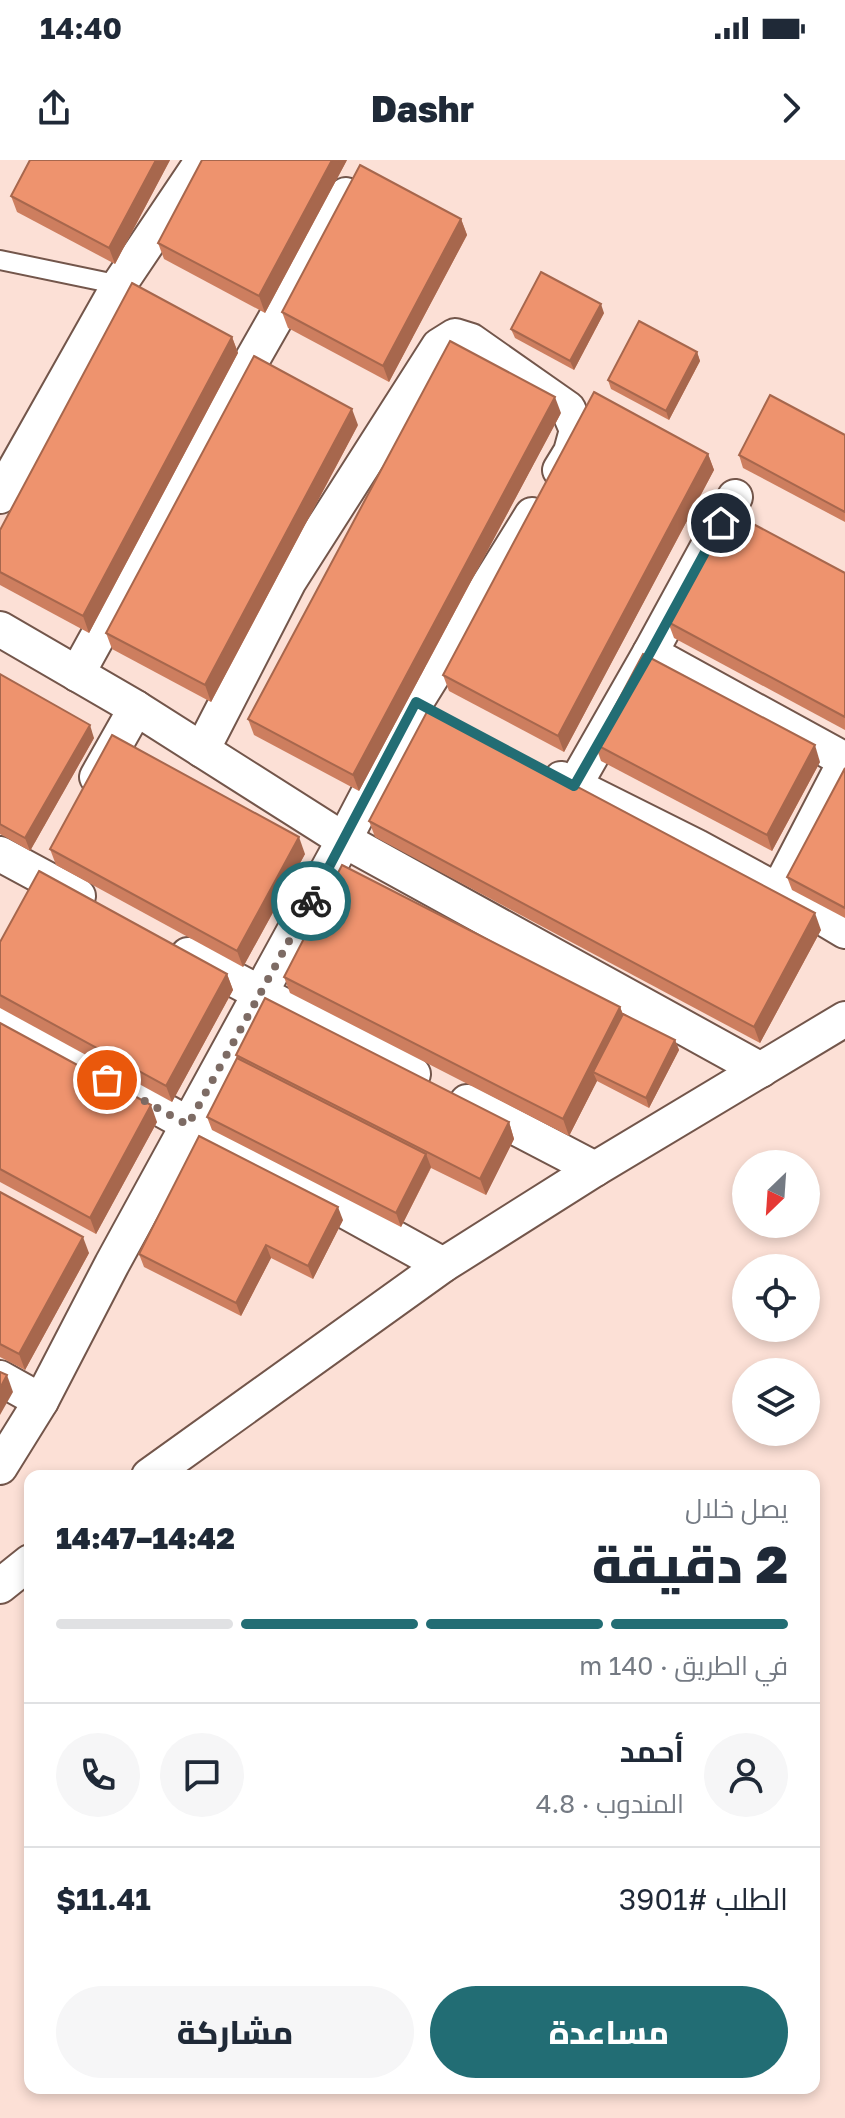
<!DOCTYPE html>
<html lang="ar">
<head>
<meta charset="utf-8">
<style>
	:root { --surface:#fff; --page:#f6f6f7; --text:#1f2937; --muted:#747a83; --line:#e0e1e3; --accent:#226d74 }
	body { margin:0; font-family:"Golos Text",Cairo,sans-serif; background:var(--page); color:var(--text); direction:rtl; height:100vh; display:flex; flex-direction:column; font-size:30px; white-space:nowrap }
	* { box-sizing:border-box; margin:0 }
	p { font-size:26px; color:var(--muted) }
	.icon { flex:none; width:44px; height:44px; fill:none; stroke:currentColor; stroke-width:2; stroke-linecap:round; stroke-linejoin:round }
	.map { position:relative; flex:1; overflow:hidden; direction:ltr }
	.sheet { position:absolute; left:24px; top:1310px; width:796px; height:624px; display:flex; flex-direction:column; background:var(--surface); border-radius:16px; box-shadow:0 4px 12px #0003; direction:rtl }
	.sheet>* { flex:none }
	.needle { width:52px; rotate:205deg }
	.fabs { position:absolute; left:732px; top:990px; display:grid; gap:16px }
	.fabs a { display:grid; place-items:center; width:88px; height:88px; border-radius:50%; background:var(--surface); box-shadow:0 4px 12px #0003; font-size:40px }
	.pin { position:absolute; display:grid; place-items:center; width:68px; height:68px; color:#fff; margin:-34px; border:4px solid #fff; border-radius:50%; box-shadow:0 2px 8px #0007 }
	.courier { position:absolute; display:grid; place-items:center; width:80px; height:80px; margin:-40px; border:6px solid #226d74; border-radius:50%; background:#fff; color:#222; box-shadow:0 2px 10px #0007 }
	.head em { font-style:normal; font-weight:800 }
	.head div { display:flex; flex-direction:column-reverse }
	.head { display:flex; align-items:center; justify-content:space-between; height:136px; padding:0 32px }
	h1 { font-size:52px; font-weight:800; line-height:60px }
	.bar { display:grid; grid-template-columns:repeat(4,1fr); gap:12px 8px; align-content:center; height:96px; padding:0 32px }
	.bar i { height:10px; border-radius:6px; background:var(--line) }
	.bar .active { background:var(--accent) }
	.bar p { grid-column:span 4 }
	.line { display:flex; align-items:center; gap:20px; padding:0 32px; border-top:2px solid var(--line) }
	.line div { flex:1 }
	.round { display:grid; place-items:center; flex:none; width:84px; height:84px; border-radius:42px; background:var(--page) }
	.button { display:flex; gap:16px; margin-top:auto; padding:16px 32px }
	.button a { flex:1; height:92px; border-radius:48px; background:var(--accent); color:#fff; font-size:32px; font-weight:800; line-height:92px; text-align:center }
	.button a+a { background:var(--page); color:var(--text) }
	.status { display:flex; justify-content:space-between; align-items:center; height:56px; padding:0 40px; background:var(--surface); direction:ltr }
	.status svg { height:22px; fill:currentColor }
	header { display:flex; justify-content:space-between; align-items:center; height:104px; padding:0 32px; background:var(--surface); font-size:36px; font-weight:800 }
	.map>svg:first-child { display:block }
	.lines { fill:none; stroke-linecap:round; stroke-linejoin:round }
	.service-casing { stroke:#73564b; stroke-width:22 }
	.minor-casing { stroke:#73564b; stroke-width:38 }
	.service { stroke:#fff; stroke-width:18 }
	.minor { stroke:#fff; stroke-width:34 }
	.wall { fill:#cd7e5f }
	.shaded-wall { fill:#a7674d }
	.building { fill:#ee936e; stroke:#a7674d; stroke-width:2 }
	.done { stroke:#7d6b64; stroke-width:8; stroke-dasharray:0 14.4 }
	.route { stroke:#226d74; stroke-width:10 }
</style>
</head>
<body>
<div class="status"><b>14:40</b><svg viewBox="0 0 49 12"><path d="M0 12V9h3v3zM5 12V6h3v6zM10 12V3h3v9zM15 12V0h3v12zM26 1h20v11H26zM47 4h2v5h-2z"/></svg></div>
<header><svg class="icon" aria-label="forward" viewBox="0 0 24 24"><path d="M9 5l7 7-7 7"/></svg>Dashr<svg class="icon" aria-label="share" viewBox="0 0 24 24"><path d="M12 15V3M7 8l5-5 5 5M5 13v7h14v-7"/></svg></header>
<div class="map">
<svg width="845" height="1958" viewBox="0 0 845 1958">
	<rect width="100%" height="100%" fill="#fce0d6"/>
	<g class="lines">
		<defs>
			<path id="service" d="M0 100 125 126"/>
			<g id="minor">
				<path d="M0 336 119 125 203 0"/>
				<path d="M0 469 136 548 344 680 761 910"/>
				<path d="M650 493 845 600"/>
				<path d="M77 514 191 307 346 35"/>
				<path d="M202 590 289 421 439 186 455 176 471 181 568 249 577 270 571 292 560 310"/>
				<path d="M97 617 136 548"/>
				<path d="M561 619 697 687 778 731 845 602"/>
				<path d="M574 626 650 493 735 337"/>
				<path d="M0 694 78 736"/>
				<path d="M778 731 845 771"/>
				<path d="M188 795 413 914"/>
				<path d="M0 860 443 1105"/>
				<path d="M467 942 595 1009"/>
				<path d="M0 1218 41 1241"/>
				<path d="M0 1307 41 1241 112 1104 344 680 416 542 532 355"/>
				<path d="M149 1316 443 1105 595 1009 845 859"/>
				<path d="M0 1426 30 1402"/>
			</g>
		</defs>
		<use href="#service" class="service-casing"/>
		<use href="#minor" class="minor-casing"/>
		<use href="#service" class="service"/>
		<use href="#minor" class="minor"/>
	</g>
	<g class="wall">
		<path d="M30 0H170L115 104 17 52 11 36Z"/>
		<path d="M347 0 265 153 164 99 158 83Z"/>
		<path d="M461 59 467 75 389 222 288 168 282 152Z"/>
		<path d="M604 153 574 210 515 178 511 169Z"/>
		<path d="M232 177 238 193 89 473 0 425V370Z"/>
		<path d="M697 192 700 201 669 260 611 229 608 220Z"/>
		<path d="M561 253 359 631 254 575 248 559Z"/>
		<path d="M358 265 211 542 112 489 106 473Z"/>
		<path d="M845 275V362L743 308 739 295Z"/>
		<path d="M708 294 714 310 564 592 449 531 443 515Z"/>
		<path d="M845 413V570L674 478 668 462Z"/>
		<path d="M0 514 94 578 30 691 0 674Z"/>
		<path d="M595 584 820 602 772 691 601 601Z"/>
		<path d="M845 608V758L792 730 787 717Z"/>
		<path d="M369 661 821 770 760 883 375 677Z"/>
		<path d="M50 689 305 694 243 807 56 705Z"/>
		<path d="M0 782 227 814 233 830 172 942 0 848Z"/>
		<path d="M284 817 620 847 623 854 675 880 679 890 649 948 597 921 569 976 290 833Z"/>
		<path d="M0 863 157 962 96 1074 0 1022Z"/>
		<path d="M236 895 509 962 514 979 486 1035 431 1008 401 1067 212 970 207 957 237 898Z"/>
		<path d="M0 1032 89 1093 25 1210 0 1197Z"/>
		<path d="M343 1060 313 1119 271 1098 241 1156 144 1107 139 1094Z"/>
	</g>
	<g class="shaded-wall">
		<path d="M156 0H170L115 104 109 88Z"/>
		<path d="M332 0H347L265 153 259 136Z"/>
		<path d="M461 59 467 75 389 222 383 206Z"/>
		<path d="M601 144 604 153 574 210 570 201Z"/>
		<path d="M232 177 238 193 89 473 83 456Z"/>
		<path d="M697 192 700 201 669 260 666 251Z"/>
		<path d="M555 237 561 253 359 631 353 615Z"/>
		<path d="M352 249 358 265 211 542 205 525Z"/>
		<path d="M708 294 714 310 564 592 558 576Z"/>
		<path d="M90 565 94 578 30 691 25 678Z"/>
		<path d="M815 585 820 602 772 691 767 675Z"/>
		<path d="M299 677 305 694 243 807 237 791Z"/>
		<path d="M815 753 821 770 760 883 754 867Z"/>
		<path d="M227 814 233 830 172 942 166 926Z"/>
		<path d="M620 847 626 863 593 912 597 921 569 976 563 959Z"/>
		<path d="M675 880 679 890 649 948 646 938Z"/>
		<path d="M151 945 157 962 96 1074 90 1058Z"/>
		<path d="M509 962 514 979 486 1035 480 1019Z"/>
		<path d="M426 994 431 1007 401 1067 396 1053Z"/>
		<path d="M338 1047 343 1060 313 1119 308 1106Z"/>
		<path d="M83 1077 89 1093 25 1210 19 1194Z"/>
		<path d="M266 1085 271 1098 241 1156 236 1143Z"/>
		<path d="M7 1215 13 1232 0 1255V1228Z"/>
	</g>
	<g class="building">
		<path d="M30 0H156L109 88 11 36Z"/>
		<path d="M202 0H332L259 136 158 83Z"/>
		<path d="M360 5 461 59 383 206 282 152Z"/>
		<path d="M541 112 601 144 570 201 511 169Z"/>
		<path d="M132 123 232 177 83 456 0 412V370Z"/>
		<path d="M639 161 697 192 666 251 608 220Z"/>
		<path d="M450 181 555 237 353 615 248 559Z"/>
		<path d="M254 196 352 249 205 525 106 473Z"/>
		<path d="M594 232 708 294 558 576 443 515Z"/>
		<path d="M770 235 845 275V352L739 295Z"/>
		<path d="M727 350 845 413V557L668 462Z"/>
		<path d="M643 494 815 585 767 675 595 584Z"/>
		<path d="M0 514 90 565 25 678 0 664Z"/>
		<path d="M429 548 815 753 754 867 369 661Z"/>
		<path d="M112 575 299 677 237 791 50 689Z"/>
		<path d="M845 608V748L787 717Z"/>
		<path d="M342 705 620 847 563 959 284 817Z"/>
		<path d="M39 711 227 814 166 926 0 835V782Z"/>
		<path d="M265 838 509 962 480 1019 236 895Z"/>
		<path d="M623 854 675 880 646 938 593 912Z"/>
		<path d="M0 863 151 945 90 1058 0 1009Z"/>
		<path d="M237 898 426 994 396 1053 207 957Z"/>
		<path d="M199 976 338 1047 308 1106 266 1085 236 1143 139 1094Z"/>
		<path d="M0 1032 83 1077 19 1194 0 1184Z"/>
		<path d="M0 1212 7 1215 0 1228Z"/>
	</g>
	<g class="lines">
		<path class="done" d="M107 920 188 965 311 741"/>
		<path class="route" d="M311 741 416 542 574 626 650 493 721 363"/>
	</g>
</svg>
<div class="fabs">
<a><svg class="needle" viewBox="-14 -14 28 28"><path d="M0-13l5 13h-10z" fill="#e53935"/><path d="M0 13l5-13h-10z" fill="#747a83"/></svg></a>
<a><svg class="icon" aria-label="locate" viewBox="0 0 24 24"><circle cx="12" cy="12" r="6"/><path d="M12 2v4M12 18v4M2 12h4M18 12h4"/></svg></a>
<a><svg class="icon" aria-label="layers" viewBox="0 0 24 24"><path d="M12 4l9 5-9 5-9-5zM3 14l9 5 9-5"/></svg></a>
</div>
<div class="pin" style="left:107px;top:920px;background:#ea580c"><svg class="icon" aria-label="bag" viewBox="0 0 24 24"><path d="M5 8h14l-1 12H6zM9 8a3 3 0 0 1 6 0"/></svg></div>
<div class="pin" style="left:721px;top:363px;background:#1f2937"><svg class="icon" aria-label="home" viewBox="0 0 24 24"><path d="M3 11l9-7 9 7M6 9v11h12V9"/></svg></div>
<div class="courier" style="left:311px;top:741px"><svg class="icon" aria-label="bike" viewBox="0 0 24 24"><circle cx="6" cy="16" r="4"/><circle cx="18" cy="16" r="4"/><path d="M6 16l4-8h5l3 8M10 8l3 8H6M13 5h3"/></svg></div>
<section class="sheet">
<div class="head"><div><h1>2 دقيقة</h1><p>يصل خلال</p></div><em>14:42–14:47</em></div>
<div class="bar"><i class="active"></i><i class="active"></i><i class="active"></i><i></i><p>في الطريق · 140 m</p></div>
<div class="line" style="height:144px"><a class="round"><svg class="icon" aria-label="person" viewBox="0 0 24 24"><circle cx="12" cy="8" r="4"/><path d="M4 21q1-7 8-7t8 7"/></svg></a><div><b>أحمد</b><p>المندوب · 4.8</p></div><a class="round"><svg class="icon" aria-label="chat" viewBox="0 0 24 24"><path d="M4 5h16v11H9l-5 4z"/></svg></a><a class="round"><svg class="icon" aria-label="phone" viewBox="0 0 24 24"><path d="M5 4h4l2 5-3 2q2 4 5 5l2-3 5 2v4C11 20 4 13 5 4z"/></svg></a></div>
<div class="line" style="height:104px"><div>الطلب #3901</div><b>$11.41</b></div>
<div class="button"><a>مساعدة</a><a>مشاركة</a></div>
</section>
</div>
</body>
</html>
